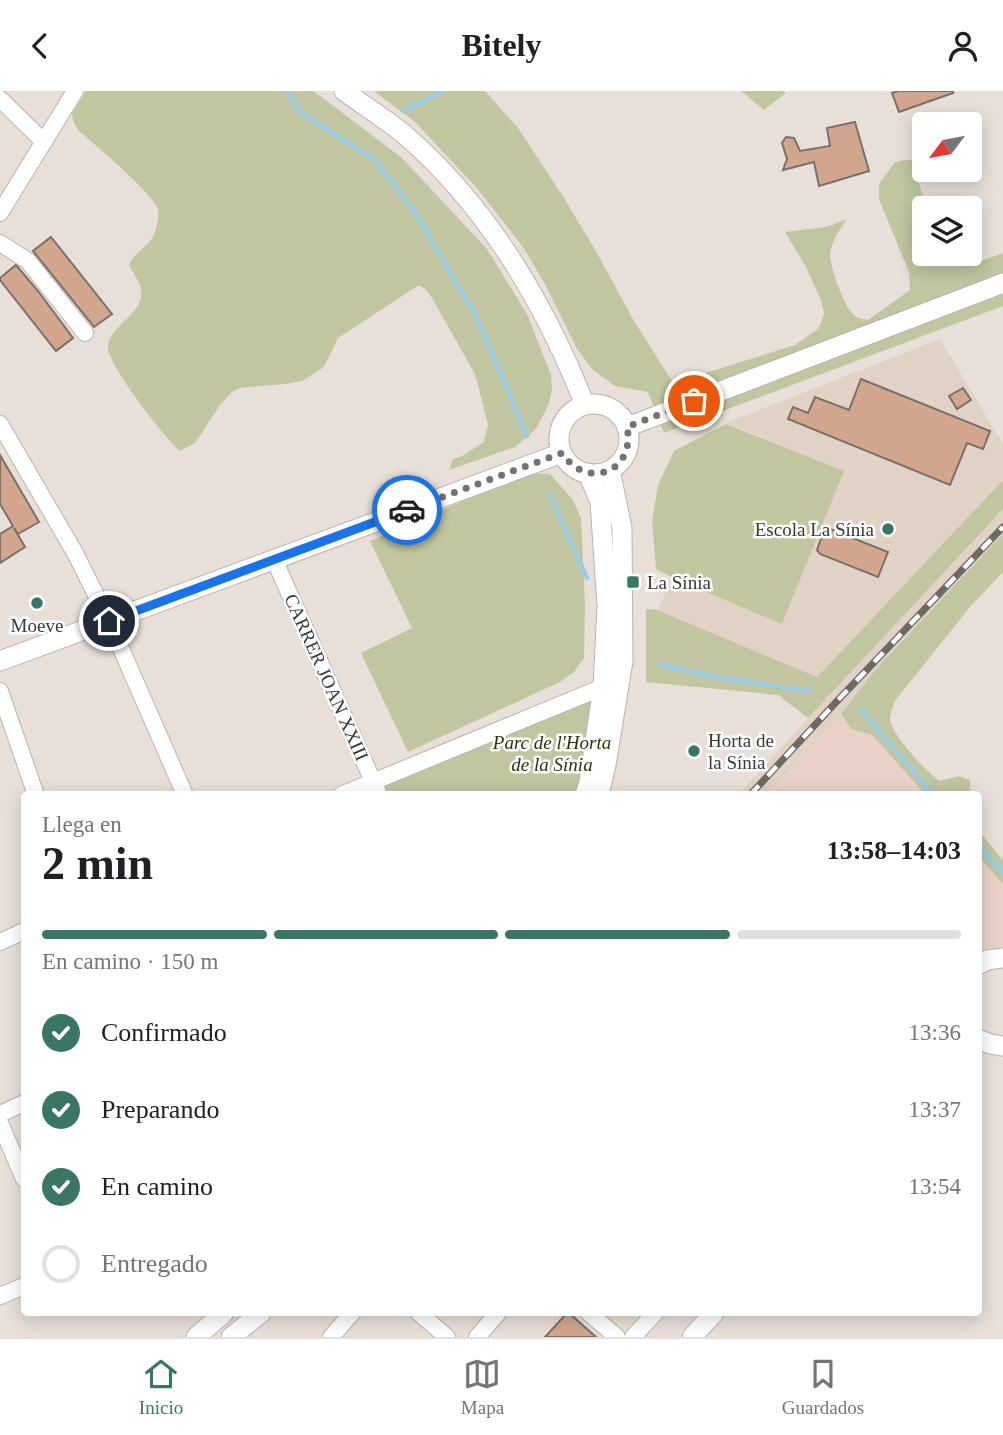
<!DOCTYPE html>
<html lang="es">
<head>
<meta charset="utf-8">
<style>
	:root { --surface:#fff; --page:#f2f2f2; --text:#202124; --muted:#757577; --line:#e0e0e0; --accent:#397764 }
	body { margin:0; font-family:Georgia,serif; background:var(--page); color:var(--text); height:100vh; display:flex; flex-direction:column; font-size:26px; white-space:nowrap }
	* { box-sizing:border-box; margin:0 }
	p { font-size:23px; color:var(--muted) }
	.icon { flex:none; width:38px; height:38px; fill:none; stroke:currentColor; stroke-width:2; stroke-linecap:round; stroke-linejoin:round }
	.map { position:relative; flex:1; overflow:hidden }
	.panel { position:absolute; left:21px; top:700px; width:961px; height:525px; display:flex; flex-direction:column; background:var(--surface); border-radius:7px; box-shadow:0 4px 18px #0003 }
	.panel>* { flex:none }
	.needle { width:46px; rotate:238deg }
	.tools { position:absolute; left:912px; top:21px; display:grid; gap:14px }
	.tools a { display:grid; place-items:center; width:70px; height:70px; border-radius:7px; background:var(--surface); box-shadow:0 4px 18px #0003; font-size:35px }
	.pin { position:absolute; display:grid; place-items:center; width:60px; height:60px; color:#fff; margin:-30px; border:4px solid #fff; border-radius:50%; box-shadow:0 2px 7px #0007 }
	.courier { position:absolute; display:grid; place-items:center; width:70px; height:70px; margin:-35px; border:5px solid #1a73e8; border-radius:50%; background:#fff; color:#222; box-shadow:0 2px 9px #0007 }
	.head em { font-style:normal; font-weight:800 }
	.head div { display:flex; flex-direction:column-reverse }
	.head { display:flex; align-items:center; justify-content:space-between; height:119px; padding:0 21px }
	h1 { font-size:46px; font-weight:800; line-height:52px }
	.bar { display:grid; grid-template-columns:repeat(4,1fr); gap:10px 7px; align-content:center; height:84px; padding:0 21px }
	.bar i { height:9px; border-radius:5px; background:var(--line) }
	.bar .active { background:var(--accent) }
	.bar p { grid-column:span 4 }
	ol { padding:0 21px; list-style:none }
	li { display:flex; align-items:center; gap:21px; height:77px }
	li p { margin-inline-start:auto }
	li .icon { padding:7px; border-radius:50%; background:var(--accent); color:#fff; stroke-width:4 }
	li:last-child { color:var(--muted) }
	li i { width:38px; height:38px; border:4px solid var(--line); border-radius:50% }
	header { display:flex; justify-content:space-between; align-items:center; height:91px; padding:0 21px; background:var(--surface); font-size:32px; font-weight:800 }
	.tab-bar { display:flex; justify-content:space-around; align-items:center; height:98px; border-top:2px solid var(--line); background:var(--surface); font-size:19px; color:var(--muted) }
	.tab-bar a { display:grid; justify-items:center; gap:4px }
	.tab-bar .active { color:var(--accent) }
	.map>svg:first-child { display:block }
	.built { fill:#e0d3c5 }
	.industrial { fill:#ead2c8 }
	.green { fill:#c1c6a0 }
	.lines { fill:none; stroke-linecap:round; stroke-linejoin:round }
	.stream { stroke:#9acce4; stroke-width:4.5 }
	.building { fill:#d2a68d; stroke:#79706b; stroke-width:2 }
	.minor-casing { stroke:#bbb3ac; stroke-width:18 }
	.tertiary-casing { stroke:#bbb3ac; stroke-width:21 }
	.minor { stroke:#fff; stroke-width:16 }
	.tertiary { stroke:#fff; stroke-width:19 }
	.rail-casing { stroke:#6e6965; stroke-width:7 }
	.rail { stroke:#fff; stroke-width:4.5; stroke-dasharray:13; stroke-linecap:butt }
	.done { stroke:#77726d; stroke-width:7; stroke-dasharray:0 12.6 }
	.route { stroke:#1a73e8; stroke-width:9 }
	.poi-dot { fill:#397764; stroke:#fff; stroke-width:2.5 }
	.labels { text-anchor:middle; stroke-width:5; stroke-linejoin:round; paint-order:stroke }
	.poi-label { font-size:19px; fill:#3a3734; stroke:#fff; text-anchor:start }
	.street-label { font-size:19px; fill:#3a3734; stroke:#fff }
	.park-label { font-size:19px; font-style:italic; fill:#2d300c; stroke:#fff }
</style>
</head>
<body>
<header><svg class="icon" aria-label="back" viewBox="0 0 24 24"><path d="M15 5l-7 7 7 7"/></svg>Bitely<svg class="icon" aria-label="person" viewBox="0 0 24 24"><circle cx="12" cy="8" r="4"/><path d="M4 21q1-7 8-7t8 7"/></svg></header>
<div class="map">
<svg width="1003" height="1246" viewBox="0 0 1003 1246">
	<rect width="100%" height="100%" fill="#e8e0d8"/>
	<g class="built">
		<path d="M940 248 1003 353V389L817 586 657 519 673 487 782 532 843 380 726 332Z"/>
		<path d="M1003 418V443L876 578 841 623 768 703 738 704 863 567Z"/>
	</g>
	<g class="industrial">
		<path d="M841 623 851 638 872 644 925 703 768 704Z"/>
		<path d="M978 765 1003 793V855L978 882Z"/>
	</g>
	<g class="green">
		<path d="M86 0H313L323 7 402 67 487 158 527 223 551 284 552 299 548 315 536 338 515 356 449 379 453 368 462 365 484 351 488 334 475 283 432 207 426 199 419 194 338 247 324 276 302 290 284 293 239 297 232 301 220 314 195 352 180 360C166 348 104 270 108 254 112 233 145 222 141 199 140 191 133 182 129 174 134 160 150 156 155 141 157 135 159 125 158 119 155 104 93 52 78 39L74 32 72 23Z"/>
		<path d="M374 0H485L518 37 564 107 597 162 634 230 672 290H680L795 254 819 237 824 223 821 209 805 174 785 141 826 136 847 128C840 139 831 150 830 164 830 176 844 214 852 222 856 227 862 228 868 229L910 199 909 181 879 108V93L895 71 906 69H915L917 85 926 117H924V163H941C957 182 983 169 1003 162V215L664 342 648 301 615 295 593 279 577 258 546 195 523 156 476 96 415 31Z"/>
		<path d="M741 0H783L786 2 764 19Z"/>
		<path d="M726 333 844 380 782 533 673 487 656 478 652 429 658 394 674 360Z"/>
		<path d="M528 382 550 383 573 409 581 427 585 513 584 567 574 581 560 591 408 661 361 562 412 537 370 450Z"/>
		<path d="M1003 389V418L808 627 778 604 646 591V518L657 519 817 586Z"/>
		<path d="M1003 443V481L970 516 894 611C893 616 890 623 890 628 891 643 927 682 940 690L959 685 970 689V703H925L872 644 851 638 841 623 876 578Z"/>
		<path d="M603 596 585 703H379L373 690Z"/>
		<path d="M978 739 1003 769V793L978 765Z"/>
	</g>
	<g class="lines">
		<g class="stream">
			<path d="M287 0 301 22 374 68 415 121 477 227 527 345"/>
			<path d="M404 20 443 0"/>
			<path d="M550 404 587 487"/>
			<path d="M660 574 722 587 809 600"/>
			<path d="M860 618 934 704"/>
			<path d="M978 754 1003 783"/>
		</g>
	</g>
	<g class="building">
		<path d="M899 0H953V2L899 21 892 2Z"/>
		<path d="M855 31 869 80 819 95 814 71 783 79 787 68 782 52 786 46 794 47 800 60 830 55 827 37Z"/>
		<path d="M51 146 112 223 94 236 33 160Z"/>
		<path d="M16 174 38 200 73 247 56 260 0 189V187Z"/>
		<path d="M861 288 990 340 983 358 967 352 950 394 788 328 793 316 808 322 815 306 849 319Z"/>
		<path d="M963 297 971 309 957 318 949 305Z"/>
		<path d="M0 364 39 431 18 443 14 437 25 456 0 472V443L13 435 0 413Z"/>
		<path d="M825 436 888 461 878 486 820 463 817 459Z"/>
		<path d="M567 1222H569L596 1246H545Z"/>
	</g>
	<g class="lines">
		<defs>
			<g id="minor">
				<path d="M0 8 44 51"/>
				<path d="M0 122 75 0"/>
				<path d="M0 152 28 170 85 242"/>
				<path d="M0 333 75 462 109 530 185 704"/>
				<path d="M274 468 379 704"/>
				<path d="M0 600 36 704"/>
				<path d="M341 704 603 596"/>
				<path d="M0 851 24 840"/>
				<path d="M0 1023 24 1012"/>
				<path d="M0 1032 24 1088"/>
				<path d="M0 1205 24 1195"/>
				<path d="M419 1222 447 1246"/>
				<path d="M589 1222 617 1246"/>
				<path d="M331 1246 352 1222"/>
				<path d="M477 1246 498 1222"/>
				<path d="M633 1246 655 1222"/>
			</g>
			<g id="tertiary">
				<path d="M344 0C364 15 386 28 405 44 488 116 545 213 585 314"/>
				<circle cx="594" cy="348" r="35"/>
				<path d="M627 336 1003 192"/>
				<path d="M0 570 562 362"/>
				<path d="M585 704 589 691 603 596 607 515 600 411 588 382"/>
				<path d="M599 704 606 674 623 570 622 437 610 379"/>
				<path d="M978 874 987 869 1003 867"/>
				<path d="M978 948 990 953 1003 955"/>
				<path d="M196 1246 224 1222"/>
				<path d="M231 1246 261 1222"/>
				<path d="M692 1246 714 1222"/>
			</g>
		</defs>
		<use href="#minor" class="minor-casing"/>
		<use href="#tertiary" class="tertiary-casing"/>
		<use href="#minor" class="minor"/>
		<use href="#tertiary" class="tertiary"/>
		<defs>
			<path id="rail" d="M750 704 839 608 1003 436"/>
		</defs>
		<use href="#rail" class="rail-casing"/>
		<use href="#rail" class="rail"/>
	</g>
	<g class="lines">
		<path class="done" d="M407 419 562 362C587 400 636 381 627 336L694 310"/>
		<path class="route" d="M109 530 407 419"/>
	</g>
	<g class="poi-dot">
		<circle cx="888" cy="438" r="7"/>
		<rect x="626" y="484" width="14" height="14" rx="3.5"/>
		<circle cx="37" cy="512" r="7"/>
		<circle cx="694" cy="660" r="7"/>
	</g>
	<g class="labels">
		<g class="poi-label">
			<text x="874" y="445" text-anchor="end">Escola La Sínia</text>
			<text x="647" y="498">La Sínia</text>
			<text x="37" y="541" text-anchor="middle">Moeve</text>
			<text x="708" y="656">Horta de<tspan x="708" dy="22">la Sínia</tspan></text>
		</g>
		<g class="street-label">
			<text transform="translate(327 586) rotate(66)" y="7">CARRER JOAN XXIII</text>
		</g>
		<g class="park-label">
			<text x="552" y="658">Parc de l'Horta<tspan x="552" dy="22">de la Sínia</tspan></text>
		</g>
	</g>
</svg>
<div class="tools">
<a><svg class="needle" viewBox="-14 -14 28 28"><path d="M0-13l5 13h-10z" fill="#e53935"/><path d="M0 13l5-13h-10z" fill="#757577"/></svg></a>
<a><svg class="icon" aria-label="layers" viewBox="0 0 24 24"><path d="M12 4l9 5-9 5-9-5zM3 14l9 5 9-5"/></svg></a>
</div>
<div class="pin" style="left:694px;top:310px;background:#ea580c"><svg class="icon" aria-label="bag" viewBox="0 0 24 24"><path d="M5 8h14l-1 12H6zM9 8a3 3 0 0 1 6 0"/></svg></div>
<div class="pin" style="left:109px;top:530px;background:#1f2937"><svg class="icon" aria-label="home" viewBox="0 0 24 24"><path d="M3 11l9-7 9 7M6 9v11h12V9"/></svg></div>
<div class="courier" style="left:407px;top:419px"><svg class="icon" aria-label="car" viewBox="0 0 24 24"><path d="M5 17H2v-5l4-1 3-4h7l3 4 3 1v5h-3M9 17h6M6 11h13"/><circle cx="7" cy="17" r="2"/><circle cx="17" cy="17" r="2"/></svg></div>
<section class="panel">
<div class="head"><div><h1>2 min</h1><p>Llega en</p></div><em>13:58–14:03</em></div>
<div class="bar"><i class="active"></i><i class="active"></i><i class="active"></i><i></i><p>En camino · 150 m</p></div>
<ol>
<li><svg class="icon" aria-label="check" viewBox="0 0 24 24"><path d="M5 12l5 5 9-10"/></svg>Confirmado<p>13:36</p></li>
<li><svg class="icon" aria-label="check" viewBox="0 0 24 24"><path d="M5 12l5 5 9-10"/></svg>Preparando<p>13:37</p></li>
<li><svg class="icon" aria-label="check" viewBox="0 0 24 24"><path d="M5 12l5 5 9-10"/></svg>En camino<p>13:54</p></li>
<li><i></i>Entregado</li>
</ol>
</section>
</div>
<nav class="tab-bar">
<a class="active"><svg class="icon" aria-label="home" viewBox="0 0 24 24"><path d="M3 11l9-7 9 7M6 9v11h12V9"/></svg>Inicio</a>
<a><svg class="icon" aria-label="map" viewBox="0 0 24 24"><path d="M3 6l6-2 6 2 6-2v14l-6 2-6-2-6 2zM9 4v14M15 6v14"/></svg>Mapa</a>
<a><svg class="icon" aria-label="saved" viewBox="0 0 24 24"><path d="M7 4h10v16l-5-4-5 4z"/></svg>Guardados</a>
</nav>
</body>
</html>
